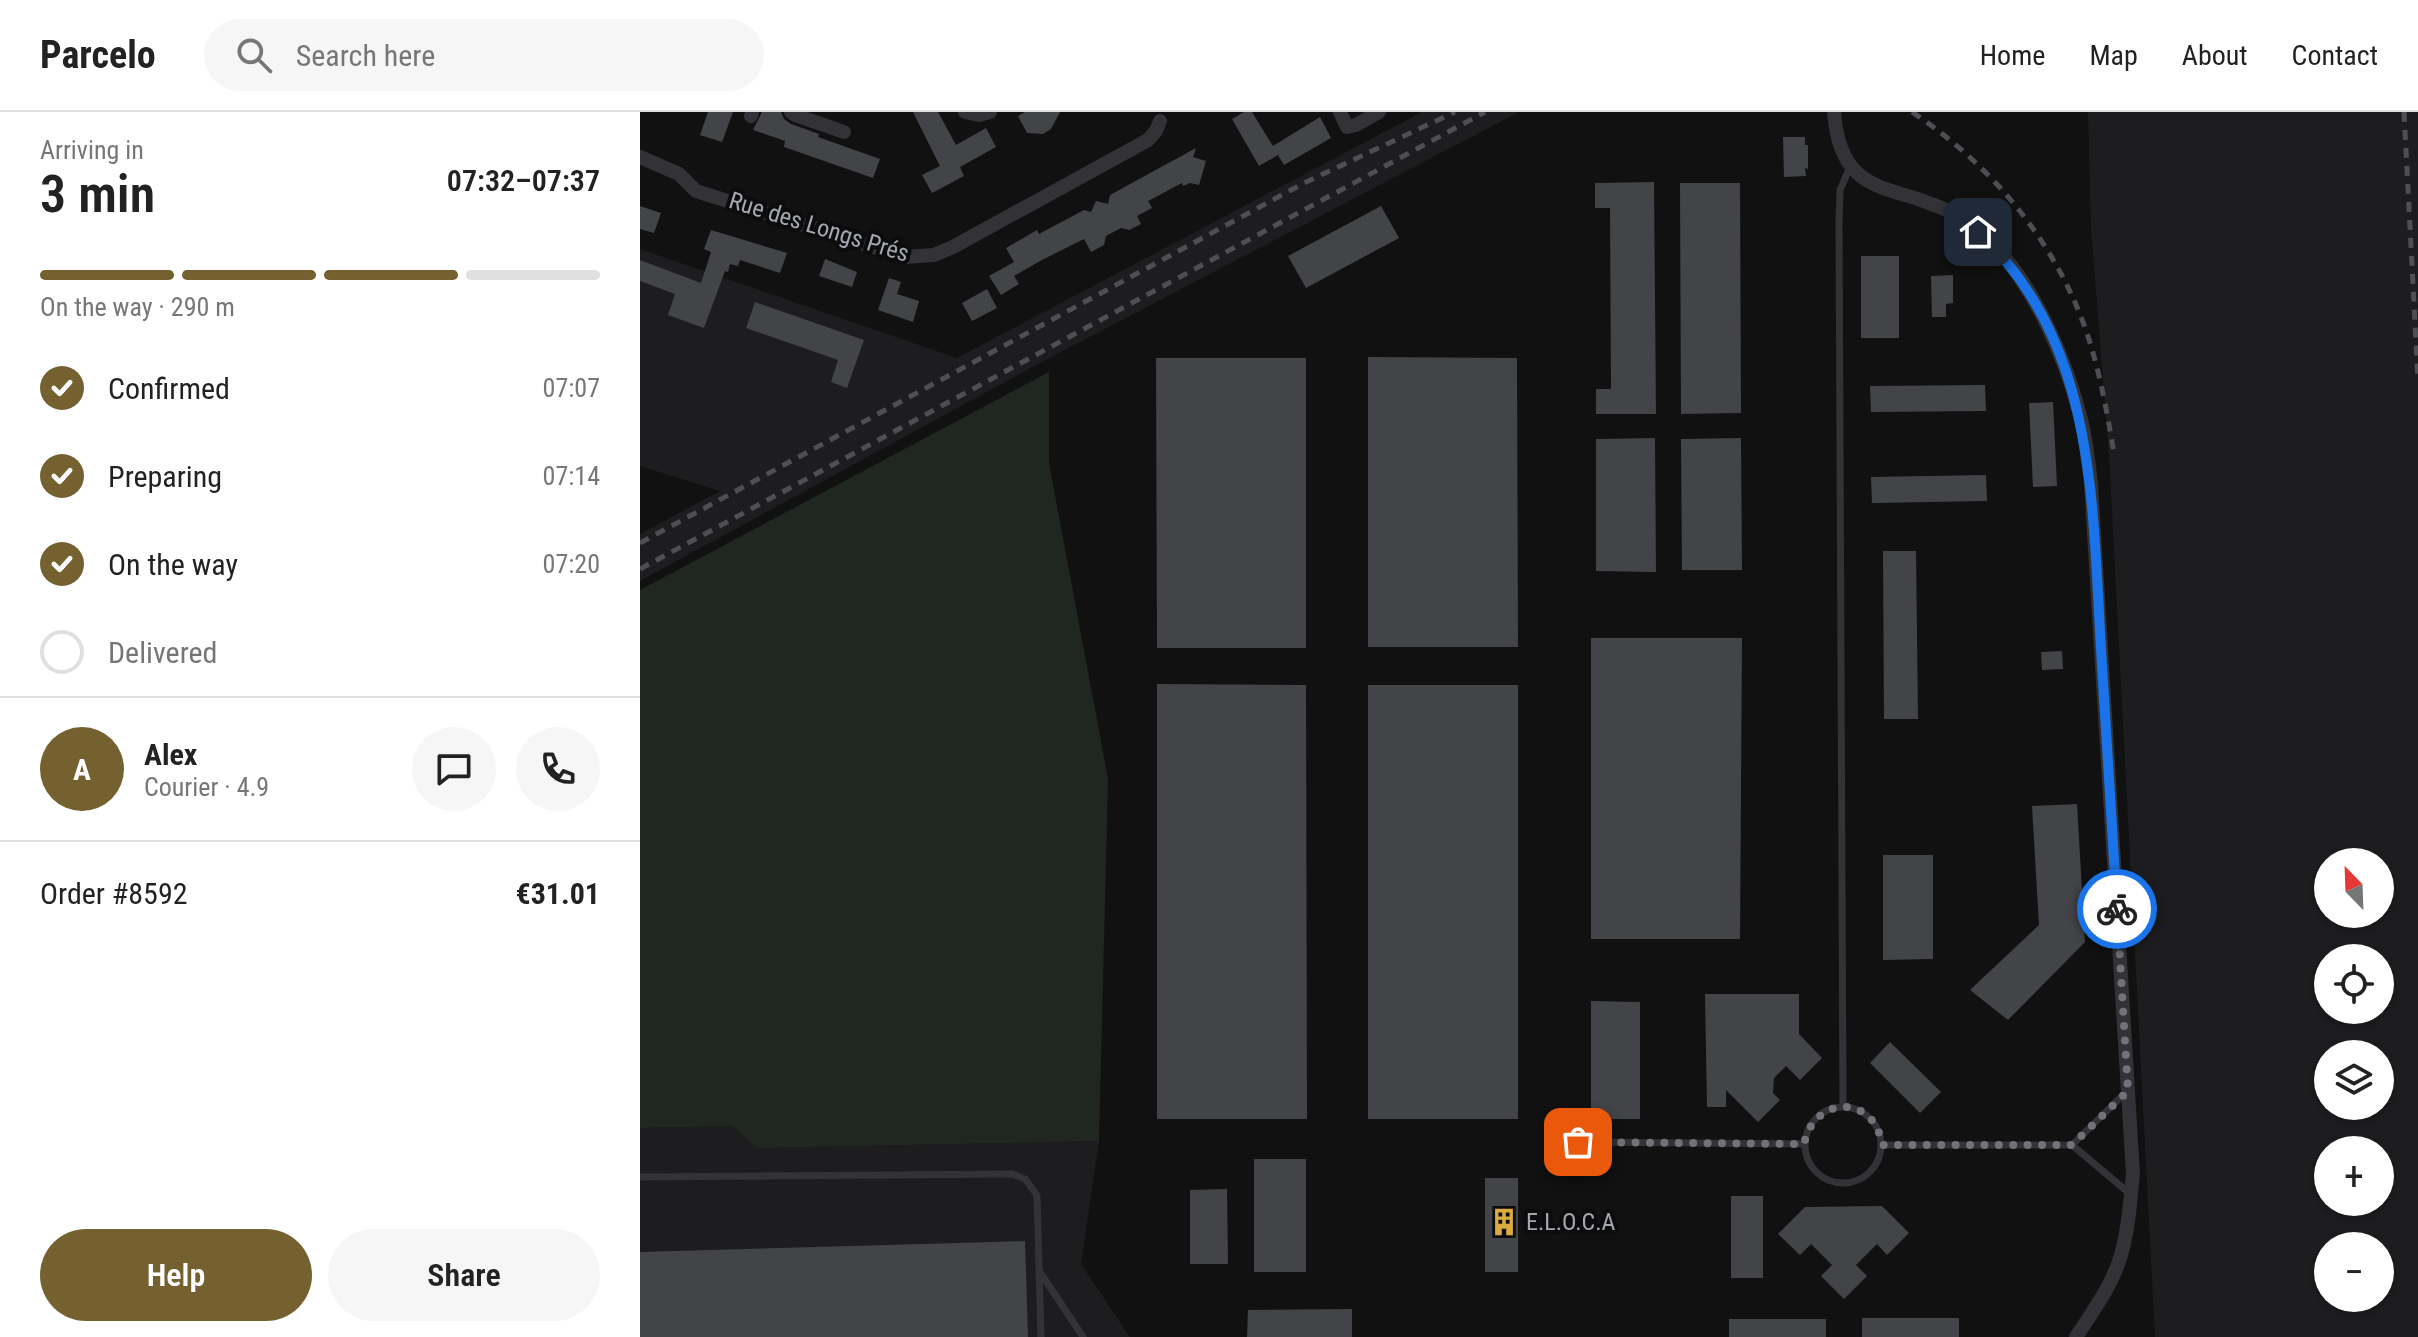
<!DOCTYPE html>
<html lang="en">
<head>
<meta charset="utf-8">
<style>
	:root { --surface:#fff; --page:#f6f6f6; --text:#222; --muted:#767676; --line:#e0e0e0; --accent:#756030 }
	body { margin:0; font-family:"Roboto Condensed",sans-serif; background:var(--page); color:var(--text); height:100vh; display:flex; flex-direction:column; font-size:30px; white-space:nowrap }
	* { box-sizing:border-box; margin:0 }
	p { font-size:26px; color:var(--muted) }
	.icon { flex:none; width:44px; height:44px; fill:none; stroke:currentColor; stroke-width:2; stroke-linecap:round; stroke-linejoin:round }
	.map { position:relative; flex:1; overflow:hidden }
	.details { display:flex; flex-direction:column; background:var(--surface); width:640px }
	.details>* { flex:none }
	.needle { width:52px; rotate:337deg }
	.buttons { position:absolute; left:1674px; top:736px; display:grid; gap:16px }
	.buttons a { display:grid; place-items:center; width:80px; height:80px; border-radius:50%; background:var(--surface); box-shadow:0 2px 6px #0004; font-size:40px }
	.pin { position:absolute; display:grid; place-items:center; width:68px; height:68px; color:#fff; margin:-34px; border-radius:16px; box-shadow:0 4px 12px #0006 }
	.courier { position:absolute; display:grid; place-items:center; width:80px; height:80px; margin:-40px; border:6px solid #1a73e8; border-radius:50%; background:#fff; color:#222; box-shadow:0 2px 10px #0007 }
	.head em { font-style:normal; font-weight:600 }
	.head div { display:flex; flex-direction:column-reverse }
	.head { display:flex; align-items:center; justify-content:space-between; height:136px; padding:0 40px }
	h1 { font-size:52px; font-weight:600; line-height:60px }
	.bar { display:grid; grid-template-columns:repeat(4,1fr); gap:12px 8px; align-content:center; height:96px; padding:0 40px }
	.bar i { height:10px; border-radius:6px; background:var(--line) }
	.bar .on { background:var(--accent) }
	.bar p { grid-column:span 4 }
	.line { display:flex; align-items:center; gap:20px; padding:0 40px; border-top:2px solid var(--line) }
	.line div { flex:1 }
	.round { display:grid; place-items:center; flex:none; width:84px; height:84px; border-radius:42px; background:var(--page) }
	ol { padding:0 40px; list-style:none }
	li { display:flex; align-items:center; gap:24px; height:88px }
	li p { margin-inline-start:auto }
	li .icon { padding:8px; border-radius:50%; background:var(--accent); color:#fff; stroke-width:4 }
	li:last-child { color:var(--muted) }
	li i { width:44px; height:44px; border:4px solid var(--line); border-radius:50% }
	.primary-button { display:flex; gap:16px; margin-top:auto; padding:16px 40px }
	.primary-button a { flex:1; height:92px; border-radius:48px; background:var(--accent); color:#fff; font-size:32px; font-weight:600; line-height:92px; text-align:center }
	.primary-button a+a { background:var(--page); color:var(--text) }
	header { display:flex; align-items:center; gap:48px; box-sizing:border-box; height:112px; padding:0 40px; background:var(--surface); border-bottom:2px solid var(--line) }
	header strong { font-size:38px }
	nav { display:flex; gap:44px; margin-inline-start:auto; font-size:28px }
	.search { width:560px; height:72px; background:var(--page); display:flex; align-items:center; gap:20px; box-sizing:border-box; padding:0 28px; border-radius:44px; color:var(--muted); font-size:30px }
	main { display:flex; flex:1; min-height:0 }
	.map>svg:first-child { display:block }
	.built { fill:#1d1d1f; fill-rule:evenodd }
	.green { fill:#202721 }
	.building { fill:#434447 }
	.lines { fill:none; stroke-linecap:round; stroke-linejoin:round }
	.service { stroke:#333337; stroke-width:7 }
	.minor { stroke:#333337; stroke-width:14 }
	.rail { stroke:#4e4f54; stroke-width:5; stroke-dasharray:10 8; stroke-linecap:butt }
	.done { stroke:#717379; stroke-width:8; stroke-dasharray:0 14.4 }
	.route { stroke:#1a73e8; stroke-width:10 }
	.labels { text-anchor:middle; stroke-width:8; stroke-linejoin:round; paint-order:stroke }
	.street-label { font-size:24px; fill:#a4a8b1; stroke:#0c0c0d }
	.poi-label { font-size:24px; fill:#a4a8b1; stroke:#0c0c0d; text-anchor:start }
</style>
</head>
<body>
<header>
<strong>Parcelo</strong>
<div class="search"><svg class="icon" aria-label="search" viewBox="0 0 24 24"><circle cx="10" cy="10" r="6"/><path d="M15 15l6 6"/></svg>Search here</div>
<nav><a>Home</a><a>Map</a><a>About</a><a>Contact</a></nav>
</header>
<main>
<section class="details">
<div class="head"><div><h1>3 min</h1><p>Arriving in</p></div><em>07:32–07:37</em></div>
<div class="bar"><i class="on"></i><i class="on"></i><i class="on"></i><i></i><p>On the way · 290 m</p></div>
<ol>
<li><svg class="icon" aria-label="check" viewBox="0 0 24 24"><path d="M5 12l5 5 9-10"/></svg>Confirmed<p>07:07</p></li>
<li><svg class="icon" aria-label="check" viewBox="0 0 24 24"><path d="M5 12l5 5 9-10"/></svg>Preparing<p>07:14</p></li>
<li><svg class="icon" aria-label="check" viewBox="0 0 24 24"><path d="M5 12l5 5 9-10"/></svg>On the way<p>07:20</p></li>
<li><i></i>Delivered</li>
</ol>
<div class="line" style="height:144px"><b class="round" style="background:var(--accent);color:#fff">A</b><div><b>Alex</b><p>Courier · 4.9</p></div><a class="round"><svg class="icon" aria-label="chat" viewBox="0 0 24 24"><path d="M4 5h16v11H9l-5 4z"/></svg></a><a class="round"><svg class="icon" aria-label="phone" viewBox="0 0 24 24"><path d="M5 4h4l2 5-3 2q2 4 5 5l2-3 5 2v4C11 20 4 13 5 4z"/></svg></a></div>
<div class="line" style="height:104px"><div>Order #8592</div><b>€31.01</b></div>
<div class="primary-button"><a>Help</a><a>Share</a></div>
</section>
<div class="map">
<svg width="1778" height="1225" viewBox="0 0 1778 1225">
	<rect width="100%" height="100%" fill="#111112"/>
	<g class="built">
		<path d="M782 0H879L400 251 0 469V422L80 379 0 354V137L317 246Z"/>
		<path d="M1448 0H1778V1225H1515L1469 342 1451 116ZM1688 750H1740V802H1688ZM1688 846H1740V898H1688ZM1740 942V994H1688V942ZM1688 1038H1740V1090H1688ZM1688 1134H1740V1186H1688Z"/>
		<path d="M92 1014 117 1036 459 1029 441 1152 490 1225H0V1016Z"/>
	</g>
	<path class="green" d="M409 260V351L468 667 459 1029 117 1036 92 1014 0 1016V478Z"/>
	<g class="building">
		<path d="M68 0H93L82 30 60 23Z"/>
		<path d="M122 0H141L144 7 151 12 179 22 178 25 240 47 233 66 144 35 145 29 113 18Z"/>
		<path d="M273 0H298L316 33 346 16 356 35 320 55 324 64 292 81 282 63 300 54Z"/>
		<path d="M385 0H420L411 17 403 22 387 21 378 4Z"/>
		<path d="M604 0H612L633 34 680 5 691 26 644 53 638 43 619 54 592 7Z"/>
		<path d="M1143 25H1165V33H1168V57L1165 56 1166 64 1144 65Z"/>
		<path d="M556 36 553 45 566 49 559 73 550 71 543 74 542 71 508 89 512 96 497 104 501 112 489 118 481 116 466 124 464 133 451 140 444 127 402 148 374 164 379 172 361 183 349 164 374 150 366 136 397 118 399 122 444 98 451 100 456 89 468 92 470 83Z"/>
		<path d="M1014 70 1016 302H956V277H971L970 96H955V71Z"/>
		<path d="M1040 71H1100L1101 301 1041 302Z"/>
		<path d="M0 94 21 101 14 121 0 117Z"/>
		<path d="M741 94 759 126 666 176 648 144Z"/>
		<path d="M71 118 147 141 140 161 100 148 98 154 90 152 88 160 85 159 64 216 28 203 35 182 0 169V148L61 171 71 140 64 137Z"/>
		<rect x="1221" y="144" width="38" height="82"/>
		<path d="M185 147 217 160 212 175 179 164Z"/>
		<path d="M1313 163V191L1306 192V205H1292L1291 164Z"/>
		<path d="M249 166 261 170 257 182 279 189 273 210 238 198Z"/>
		<path d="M347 177 357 196 332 209 322 191Z"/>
		<path d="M115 190 224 228 207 276 191 270 198 248 106 216Z"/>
		<path d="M728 245 877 246 878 535H728Z"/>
		<path d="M516 246H666V536H517Z"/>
		<path d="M1345 273 1346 299 1231 300 1230 274Z"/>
		<path d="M1413 290 1417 374 1393 375 1389 291Z"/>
		<path d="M1015 326 1016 460 956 459V327Z"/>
		<path d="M1101 326 1102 458H1042L1041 327Z"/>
		<path d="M1346 363 1347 389 1232 391 1231 365Z"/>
		<path d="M1243 439H1276L1278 607H1244Z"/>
		<path d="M951 526H1102L1100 827H951Z"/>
		<path d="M1422 539 1423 557 1402 558 1401 540Z"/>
		<path d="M517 572 666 573 667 1007H517Z"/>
		<rect x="728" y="573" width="150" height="434"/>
		<path d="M1437 692 1445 830 1368 908 1330 878 1399 813 1392 694Z"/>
		<path d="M1243 743H1293V847L1243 848Z"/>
		<path d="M1065 882H1159V922L1182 946 1160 968 1146 954 1134 966 1133 981 1140 988 1118 1010 1086 978V995H1067Z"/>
		<path d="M951 889 1000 890V1007H951Z"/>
		<path d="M1250 930 1301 980 1280 1001 1230 951Z"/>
		<rect x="614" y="1047" width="52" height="113"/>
		<rect x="845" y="1066" width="33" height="94"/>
		<path d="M587 1077 588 1152H550V1078Z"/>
		<rect x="1091" y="1084" width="32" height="82"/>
		<path d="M1242 1094 1269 1121 1247 1143 1237 1132 1216 1153 1227 1164 1204 1187 1181 1164 1192 1153 1171 1132 1160 1143 1138 1122 1165 1095Z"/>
		<path d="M385 1129 388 1225H0V1140Z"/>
		<path d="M712 1197V1225H607L608 1198Z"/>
		<rect x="1222" y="1206" width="97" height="19"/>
		<rect x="1089" y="1207" width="97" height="18"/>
	</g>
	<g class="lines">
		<g class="service">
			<path d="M1487 979 1432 1033 1489 1081"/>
			<path d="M1203 994 1199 110 1200 78 1210 55"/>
			<circle cx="1203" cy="1033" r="38"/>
			<path d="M938 1030 1164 1032"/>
			<path d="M1242 1033H1432"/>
			<path d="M0 1065 372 1062 385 1067 397 1083 401 1225"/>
			<path d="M400 1160 443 1225"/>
		</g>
		<g class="minor">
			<path d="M151 0 155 3 204 20"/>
			<path d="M325 0 339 3 350 0"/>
			<path d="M700 0 707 15 716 13 739 0"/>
			<path d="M1194 0C1201 90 1255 69 1316 103 1330 111 1343 123 1354 134 1394 174 1425 246 1439 300 1446 323 1448 348 1451 372L1493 1062C1490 1089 1489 1116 1481 1143 1473 1172 1453 1199 1436 1225"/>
			<path d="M111 4 112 0"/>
			<path d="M0 45 39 62 56 79 265 145 294 143 313 135 508 28 516 19 520 9"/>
		</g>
		<g class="rail">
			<path d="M1272 0C1346 49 1409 122 1441 205 1458 248 1466 295 1474 341"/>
			<path d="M1764 0 1778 268"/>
			<path d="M0 431 664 71 815 0"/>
			<path d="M0 457 845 0"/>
		</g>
	</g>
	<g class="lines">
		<path class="done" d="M938 1030 1164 1032C1174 983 1235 982 1242 1033H1432L1488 979 1477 797"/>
		<path class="route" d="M1338 120C1456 228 1452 390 1461 537 1466 623 1472 710 1477 797"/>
	</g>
	<defs>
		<symbol id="building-bare" viewBox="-9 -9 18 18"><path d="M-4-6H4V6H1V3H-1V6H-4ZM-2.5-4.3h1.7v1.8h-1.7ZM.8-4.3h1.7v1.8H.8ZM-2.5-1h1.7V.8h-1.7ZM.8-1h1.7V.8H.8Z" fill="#dbac41" stroke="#0c0c0d" stroke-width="2.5" paint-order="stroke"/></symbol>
	</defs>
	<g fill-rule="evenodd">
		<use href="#building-bare" x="844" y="1090" width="40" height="40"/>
	</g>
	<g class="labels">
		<g class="street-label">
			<text transform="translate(179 115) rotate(17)" y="8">Rue des Longs Prés</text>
		</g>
		<g class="poi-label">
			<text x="886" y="1118">E.L.O.C.A</text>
		</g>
	</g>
</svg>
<div class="buttons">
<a><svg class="needle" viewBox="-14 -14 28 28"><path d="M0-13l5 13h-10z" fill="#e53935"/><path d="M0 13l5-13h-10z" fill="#767676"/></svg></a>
<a><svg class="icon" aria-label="locate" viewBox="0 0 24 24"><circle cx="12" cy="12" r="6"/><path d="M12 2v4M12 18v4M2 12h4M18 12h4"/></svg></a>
<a><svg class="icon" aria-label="layers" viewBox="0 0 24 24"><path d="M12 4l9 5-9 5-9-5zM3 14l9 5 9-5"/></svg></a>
<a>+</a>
<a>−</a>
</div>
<div class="pin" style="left:938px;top:1030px;background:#ea580c"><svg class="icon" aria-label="bag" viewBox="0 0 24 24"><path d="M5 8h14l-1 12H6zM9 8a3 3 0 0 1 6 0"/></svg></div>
<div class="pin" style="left:1338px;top:120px;background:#1f2937"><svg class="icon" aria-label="home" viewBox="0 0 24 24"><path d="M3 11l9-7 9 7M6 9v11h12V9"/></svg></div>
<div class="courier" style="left:1477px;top:797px"><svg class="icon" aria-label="bike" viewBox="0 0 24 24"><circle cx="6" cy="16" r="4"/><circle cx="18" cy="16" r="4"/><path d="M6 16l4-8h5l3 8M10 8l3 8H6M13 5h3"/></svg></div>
</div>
</main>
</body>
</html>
